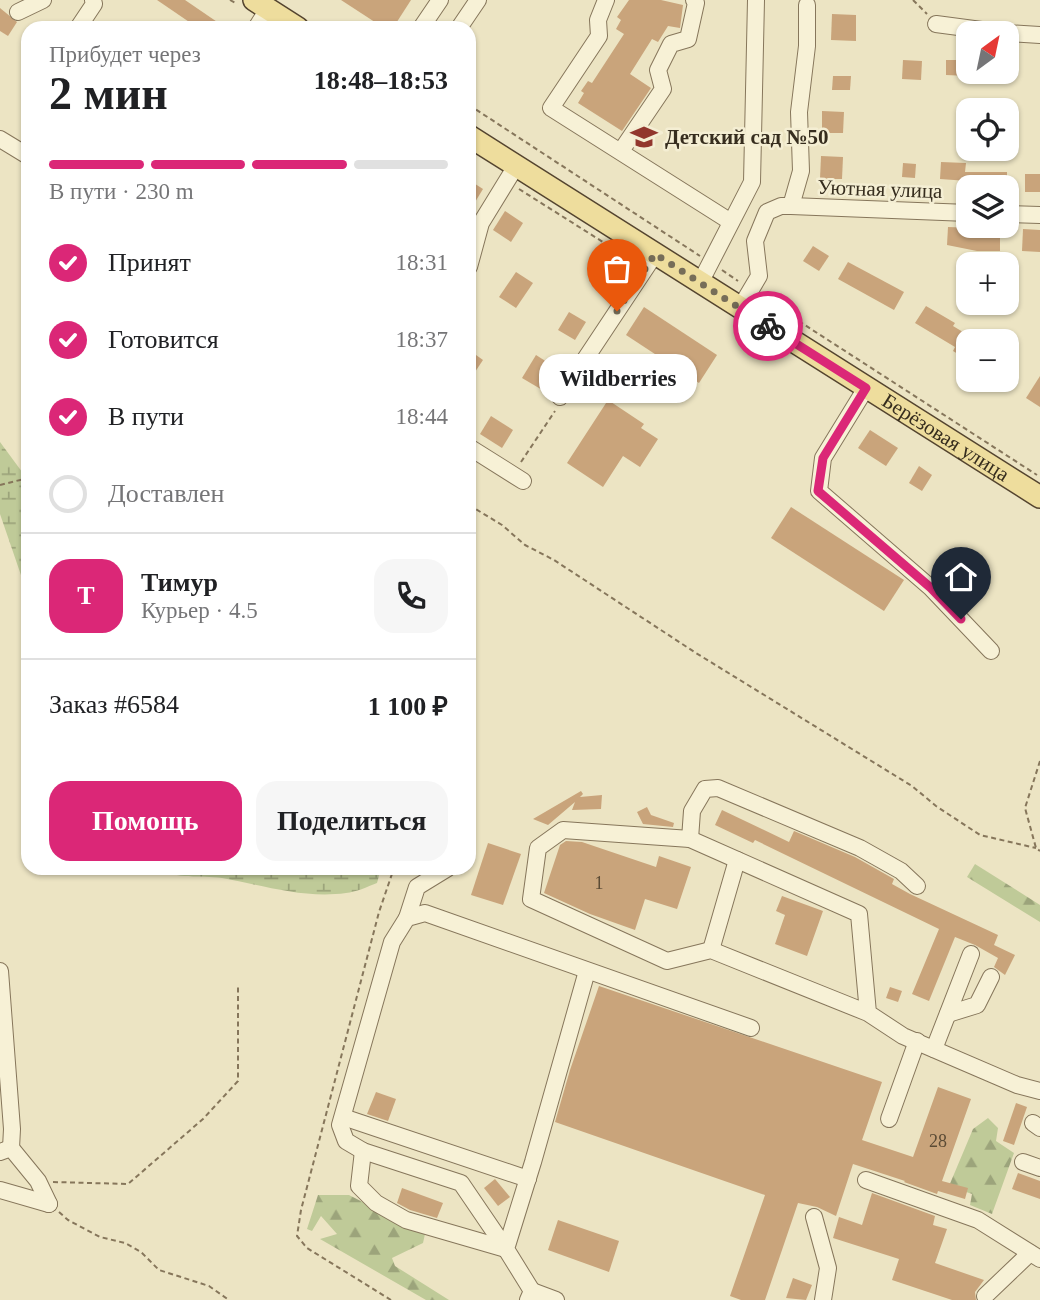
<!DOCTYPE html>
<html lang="ru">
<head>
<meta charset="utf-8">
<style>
	:root { --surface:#fff; --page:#f6f6f6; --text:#202124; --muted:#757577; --line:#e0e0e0; --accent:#db2777 }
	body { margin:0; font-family:Georgia,serif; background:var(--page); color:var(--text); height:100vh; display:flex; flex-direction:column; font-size:26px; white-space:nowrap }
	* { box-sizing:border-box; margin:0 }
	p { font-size:23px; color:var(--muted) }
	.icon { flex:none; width:38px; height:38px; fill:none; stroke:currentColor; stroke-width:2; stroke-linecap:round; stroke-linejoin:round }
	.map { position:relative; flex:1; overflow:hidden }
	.sheet { position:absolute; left:21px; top:21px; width:455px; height:854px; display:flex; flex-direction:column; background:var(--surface); border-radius:21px; box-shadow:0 2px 5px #0004 }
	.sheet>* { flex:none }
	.needle { width:46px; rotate:33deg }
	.controls { position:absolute; left:956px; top:21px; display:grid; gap:14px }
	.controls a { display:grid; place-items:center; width:63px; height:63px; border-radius:14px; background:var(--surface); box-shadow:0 2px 5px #0004; font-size:35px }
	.pin { position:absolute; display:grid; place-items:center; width:60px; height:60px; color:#fff; margin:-72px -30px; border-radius:50% 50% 50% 0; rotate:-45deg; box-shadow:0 0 7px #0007 }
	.pin .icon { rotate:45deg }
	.courier { position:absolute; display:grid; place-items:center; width:70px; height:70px; margin:-35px; border:5px solid #db2777; border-radius:50%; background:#fff; color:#222; box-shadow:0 2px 9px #0007 }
	.bubble { position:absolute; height:49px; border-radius:21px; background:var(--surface); box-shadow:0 2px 5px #0004; font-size:23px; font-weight:700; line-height:49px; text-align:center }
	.summary em { font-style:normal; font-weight:700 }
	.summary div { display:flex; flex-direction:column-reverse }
	.summary { display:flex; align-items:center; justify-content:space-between; height:119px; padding:0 28px }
	h1 { font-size:46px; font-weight:700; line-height:52px }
	.bar { display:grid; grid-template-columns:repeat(4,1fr); gap:10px 7px; align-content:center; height:84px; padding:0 28px }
	.bar i { height:9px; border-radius:5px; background:var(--line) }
	.bar .current { background:var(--accent) }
	.bar p { grid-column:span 4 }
	.line { display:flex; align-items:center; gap:18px; padding:0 28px; border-top:2px solid var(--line) }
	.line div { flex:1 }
	.round { display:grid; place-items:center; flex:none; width:74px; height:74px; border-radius:21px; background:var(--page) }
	ol { padding:0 28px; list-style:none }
	li { display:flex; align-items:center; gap:21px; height:77px }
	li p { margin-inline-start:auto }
	li .icon { padding:7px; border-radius:50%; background:var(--accent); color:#fff; stroke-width:4 }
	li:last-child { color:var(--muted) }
	li i { width:38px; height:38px; border:4px solid var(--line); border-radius:50% }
	.action { display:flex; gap:14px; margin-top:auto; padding:14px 28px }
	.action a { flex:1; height:80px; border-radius:21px; background:var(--accent); color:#fff; font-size:28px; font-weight:700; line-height:80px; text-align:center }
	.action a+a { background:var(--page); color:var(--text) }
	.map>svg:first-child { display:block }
	.forest { fill:url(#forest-firs) }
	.wetland { fill:url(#wetland-marsh) }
	.building { fill:#c9a47b }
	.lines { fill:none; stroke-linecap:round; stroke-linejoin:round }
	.minor-casing { stroke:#86765b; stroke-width:18 }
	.major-casing { stroke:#54442f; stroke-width:24 }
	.path { stroke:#86765b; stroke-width:2; stroke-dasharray:5 3.5; stroke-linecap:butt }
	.minor { stroke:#f7f1d6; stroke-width:16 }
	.major { stroke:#eedd9d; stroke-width:21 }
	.done { stroke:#766d58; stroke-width:7; stroke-dasharray:0 12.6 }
	.route { stroke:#db2777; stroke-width:9 }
	.labels { text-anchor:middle; stroke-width:5; stroke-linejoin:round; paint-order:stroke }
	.number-label { font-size:18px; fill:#5b4b35 }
	.poi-label { font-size:21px; font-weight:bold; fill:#362d1e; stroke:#f4eed3; text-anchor:start }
	.street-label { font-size:21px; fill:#362d1e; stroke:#f4eed3 }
</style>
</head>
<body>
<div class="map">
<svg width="1040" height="1300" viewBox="0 0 1040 1300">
	<defs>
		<pattern id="forest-firs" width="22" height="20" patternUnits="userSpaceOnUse" patternTransform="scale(1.75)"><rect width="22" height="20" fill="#bfca98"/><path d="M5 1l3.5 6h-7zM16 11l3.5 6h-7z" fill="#9ca47b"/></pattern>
		<pattern id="wetland-marsh" width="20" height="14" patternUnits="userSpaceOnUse" patternTransform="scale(1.75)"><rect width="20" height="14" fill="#bfca98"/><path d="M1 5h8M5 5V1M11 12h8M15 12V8" fill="none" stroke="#9ca47b"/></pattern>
	</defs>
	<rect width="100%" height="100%" fill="#ece4c3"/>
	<g class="forest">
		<path d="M975 864 1040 905V922L967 877Z"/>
		<path d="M988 1118 998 1128 996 1141 1014 1153 992 1214 970 1205 972 1194 949 1186 973 1129Z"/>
		<path d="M318 1195H349L425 1234 423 1243 392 1258 395 1266 449 1300H426L320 1239 337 1234 321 1216 312 1231 307 1229Z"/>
	</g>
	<g class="wetland">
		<path d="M0 442 28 480V631L23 581 0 514Z"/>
		<path d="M158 868H381L377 883C367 887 356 892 346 893 304 899 262 885 222 878 200 875 177 880 158 868Z"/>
	</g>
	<g class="building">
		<path d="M157 0H185L226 28H198Z"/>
		<path d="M341 0H411L393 28H384Z"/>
		<path d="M629 0H661L683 5 680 28 668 26 658 42 652 39 630 74 651 88 622 131 578 103 584 93 581 91 588 81 592 83 624 34 616 29 621 20 617 17Z"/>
		<path d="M0 8 17 22 8 36 0 31Z"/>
		<path d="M832 14 856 15V41L831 40Z"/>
		<path d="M903 60 922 61 921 80 902 79Z"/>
		<path d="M946 60H968V76L946 75Z"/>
		<path d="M990 72H1011V82L990 81Z"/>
		<path d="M833 76H851L850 90H832Z"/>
		<path d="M822 111 844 112 843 133H822Z"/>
		<path d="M821 156 843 157 842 179H820Z"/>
		<path d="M941 162 966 163 965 172H1007V187H982V182L940 179Z"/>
		<path d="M903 163 916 164 915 178 902 177Z"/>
		<rect x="1025" y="174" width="15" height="18"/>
		<path d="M469 180 483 189 469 212Z"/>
		<path d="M505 211 523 223 511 242 493 230Z"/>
		<path d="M948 227 1000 229V251H977L947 245Z"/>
		<path d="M1023 229 1040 230V252L1022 251Z"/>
		<path d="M813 246 829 256 819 271 803 261Z"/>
		<path d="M606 255 615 261 598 287 589 281Z"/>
		<path d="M848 262 904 292 894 310 838 279Z"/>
		<path d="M516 272 533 283 516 308 499 297Z"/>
		<path d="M926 306 955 323 953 326 978 341H968V360L953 351 955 347 915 323Z"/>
		<path d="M644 307 717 355 699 383 626 335Z"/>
		<path d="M569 312 586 322 575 340 558 330Z"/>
		<path d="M469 350 483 360 469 381Z"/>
		<path d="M536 355 558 369 544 391 522 378Z"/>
		<path d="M1040 376V407L1026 398Z"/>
		<path d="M608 400 644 424 641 428 658 439 640 467 623 456 603 487 567 463Z"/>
		<path d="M491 416 513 430 502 448 480 434Z"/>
		<path d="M870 430 898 448 886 466 858 448Z"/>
		<path d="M919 466 932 475 922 491 909 483Z"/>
		<path d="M791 507 904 580 884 611 771 538Z"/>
		<path d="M581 791 583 794 580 797 602 795 601 809 572 810 575 802 548 825 533 819Z"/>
		<path d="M647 807 651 815 674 823 673 827 643 824 637 812Z"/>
		<path d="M722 810 789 842 794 831 855 857 894 879 892 884 910 894 998 935 994 945 1015 955 1005 975 994 967 998 958 975 945 955 937 929 1001 912 994 939 929 755 840 753 843 715 825Z"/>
		<path d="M566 841 582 842 656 867 659 856 691 867 677 909 645 899 635 930 590 914 544 893 560 845Z"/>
		<path d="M488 843 521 854 503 905 471 895Z"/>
		<path d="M782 896 823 911 807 956 775 944 785 915 776 911Z"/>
		<path d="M599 986 882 1082 862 1140 913 1157 938 1087 971 1099 942 1181 968 1188 965 1199 938 1191 937 1194 904 1182 905 1181 853 1164 836 1216 817 1207 798 1203 765 1300H741L730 1296 765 1195 555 1122 570 1070Z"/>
		<path d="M890 987 902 991 898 1002 886 998Z"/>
		<path d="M376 1092 396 1099 388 1121 367 1114Z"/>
		<path d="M1016 1103 1027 1107 1014 1145 1003 1141Z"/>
		<path d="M1018 1173 1040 1181V1199L1012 1189Z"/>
		<path d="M495 1179 510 1197 498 1206 484 1188Z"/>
		<path d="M402 1188 443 1203 437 1218 410 1210 397 1203Z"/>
		<path d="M872 1193 935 1216 933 1225 947 1229 935 1263 984 1280 975 1292 976 1300H952L892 1280 899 1259 833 1238 839 1217 862 1225Z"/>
		<path d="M558 1220 619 1241 609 1272 548 1250Z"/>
		<path d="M793 1278 812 1285 806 1300 786 1298Z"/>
	</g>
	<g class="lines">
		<defs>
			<g id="minor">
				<path d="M606 0 598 20 599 36 551 108 731 222"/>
				<path d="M18 12 43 0"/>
				<path d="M936 24 1004 33"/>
				<path d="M78 28 94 4 93 0"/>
				<path d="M256 28 268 9"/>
				<path d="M421 28 440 0"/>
				<path d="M459 28 478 0"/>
				<path d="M1006 33 1040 35"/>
				<path d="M0 139 28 156"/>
				<path d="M621 151 663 89 658 70 671 44 688 39 696 3 694 0"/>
				<path d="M791 206 968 213"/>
				<path d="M1006 214 1040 215"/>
				<path d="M469 267 481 223 516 166"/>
				<path d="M700 283 752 182 756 0"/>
				<path d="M740 308 759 276 755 241 767 212 781 206H791L801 171 799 112 807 46V5"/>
				<path d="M866 388 823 458 819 491 931 588 991 651"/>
				<path d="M560 397 655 254"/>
				<path d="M469 447 523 481"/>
				<path d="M690 839 692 811 705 789 718 788 860 848 901 871 917 886"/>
				<path d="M407 918 417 887 448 868"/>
				<path d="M711 950 737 860"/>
				<path d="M0 971 12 1129 11 1148"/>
				<path d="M868 1013 859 914 690 839 563 830 538 848 531 899 667 961 711 950 868 1013 903 1036 1017 1085 1040 1091"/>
				<path d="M948 1014 977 1005 991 977"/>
				<path d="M934 1049 971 954"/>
				<path d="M343 1117 528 1179"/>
				<path d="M889 1119 917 1041"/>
				<path d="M1033 1123 1040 1128"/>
				<path d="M363 1151 359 1186 376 1203 406 1220 506 1249"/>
				<path d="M0 1152 11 1148 38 1181 49 1204"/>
				<path d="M1023 1162 1040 1168"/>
				<path d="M866 1180 978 1220 1040 1259"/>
				<path d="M0 1190 49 1204"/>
				<path d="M814 1217 828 1268 823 1300"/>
				<path d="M506 1249 461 1183 363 1151 346 1141 340 1125 392 942 407 918 425 913 751 1028"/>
				<path d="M532 1291 556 1300"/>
				<path d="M985 1296 1030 1253"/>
				<path d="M528 1300 532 1291 506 1249 533 1162 587 971"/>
			</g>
			<g id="major">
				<path d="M254 0 298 28"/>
				<path id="s1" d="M469 136 1040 497"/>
			</g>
		</defs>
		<use href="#minor" class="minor-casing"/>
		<use href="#major" class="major-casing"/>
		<g class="path">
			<path d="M230 0 237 4"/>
			<path d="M913 0 927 14"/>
			<path d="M469 105 700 256"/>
			<path d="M519 189 633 261"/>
			<path d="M722 270 738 281"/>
			<path d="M763 298 1037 475"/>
			<path d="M521 462 555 411"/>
			<path d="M0 485 28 478"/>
			<path d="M469 505 502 525 525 545 554 560 696 653 912 786 936 806 980 835 1036 848"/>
			<path d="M1040 761 1025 808 1036 848 1040 851"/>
			<path d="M53 1182 128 1184 203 1119 238 1081V985"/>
			<path d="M59 1212 68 1220 100 1237 125 1243 141 1252 159 1270 209 1286 229 1300"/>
			<path d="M391 1300 307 1248 297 1236 301 1210 379 912 394 868"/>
		</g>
		<use href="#minor" class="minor"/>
		<use href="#major" class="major"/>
	</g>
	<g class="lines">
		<path class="done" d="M617 311 655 254 768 326"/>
		<path class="route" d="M768 326 866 388 823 458 818 491 931 588 961 619"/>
	</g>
	<defs>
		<symbol id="school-bare" viewBox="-9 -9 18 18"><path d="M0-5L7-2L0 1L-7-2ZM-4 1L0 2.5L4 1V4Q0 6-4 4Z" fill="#92372d" stroke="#f4eed3" stroke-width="2.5" paint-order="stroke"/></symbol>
	</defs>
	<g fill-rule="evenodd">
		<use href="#school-bare" x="625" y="118" width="38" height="38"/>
	</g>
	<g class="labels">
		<g class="number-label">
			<text x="599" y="889">1</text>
			<text x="938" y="1147">28</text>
		</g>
		<g class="poi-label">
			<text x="665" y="144">Детский сад №50</text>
		</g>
		<g class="street-label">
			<text transform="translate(880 189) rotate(2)" y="7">Уютная улица</text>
			<text dy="7" stroke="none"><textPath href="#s1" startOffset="564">Берёзовая улица</textPath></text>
		</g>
	</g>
</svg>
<div class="controls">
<a><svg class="needle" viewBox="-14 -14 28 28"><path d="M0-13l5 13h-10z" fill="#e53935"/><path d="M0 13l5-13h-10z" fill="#757577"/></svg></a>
<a><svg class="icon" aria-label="locate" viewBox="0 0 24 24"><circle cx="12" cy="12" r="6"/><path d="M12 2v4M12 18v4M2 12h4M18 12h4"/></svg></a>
<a><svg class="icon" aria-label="layers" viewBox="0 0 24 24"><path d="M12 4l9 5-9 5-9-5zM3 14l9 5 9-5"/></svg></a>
<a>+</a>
<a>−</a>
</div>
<div class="pin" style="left:617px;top:311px;background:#ea580c"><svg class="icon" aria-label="bag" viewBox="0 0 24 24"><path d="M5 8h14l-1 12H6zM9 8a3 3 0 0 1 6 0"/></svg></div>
<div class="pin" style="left:961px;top:619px;background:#1f2937"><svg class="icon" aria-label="home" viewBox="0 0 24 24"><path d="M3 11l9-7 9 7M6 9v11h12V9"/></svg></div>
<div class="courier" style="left:768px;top:326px"><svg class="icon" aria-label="bike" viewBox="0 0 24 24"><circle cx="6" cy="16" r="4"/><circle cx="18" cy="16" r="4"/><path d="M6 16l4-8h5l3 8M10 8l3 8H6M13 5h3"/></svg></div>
<div class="bubble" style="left:539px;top:354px;width:158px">Wildberries</div>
<section class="sheet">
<div class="summary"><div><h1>2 мин</h1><p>Прибудет через</p></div><em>18:48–18:53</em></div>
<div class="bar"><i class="current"></i><i class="current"></i><i class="current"></i><i></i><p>В пути · 230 m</p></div>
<ol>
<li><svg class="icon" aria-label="check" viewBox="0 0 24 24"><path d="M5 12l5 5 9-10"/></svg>Принят<p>18:31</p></li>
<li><svg class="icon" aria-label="check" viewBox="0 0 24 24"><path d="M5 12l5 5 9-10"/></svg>Готовится<p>18:37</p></li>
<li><svg class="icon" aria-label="check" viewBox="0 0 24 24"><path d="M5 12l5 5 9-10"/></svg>В пути<p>18:44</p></li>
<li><i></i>Доставлен</li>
</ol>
<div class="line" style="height:126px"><b class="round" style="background:var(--accent);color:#fff">Т</b><div><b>Тимур</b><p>Курьер · 4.5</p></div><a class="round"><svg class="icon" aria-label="phone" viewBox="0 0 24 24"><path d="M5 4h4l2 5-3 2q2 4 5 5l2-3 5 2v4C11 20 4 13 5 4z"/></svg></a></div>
<div class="line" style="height:91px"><div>Заказ #6584</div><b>1 100 ₽</b></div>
<div class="action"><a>Помощь</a><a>Поделиться</a></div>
</section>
</div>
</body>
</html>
